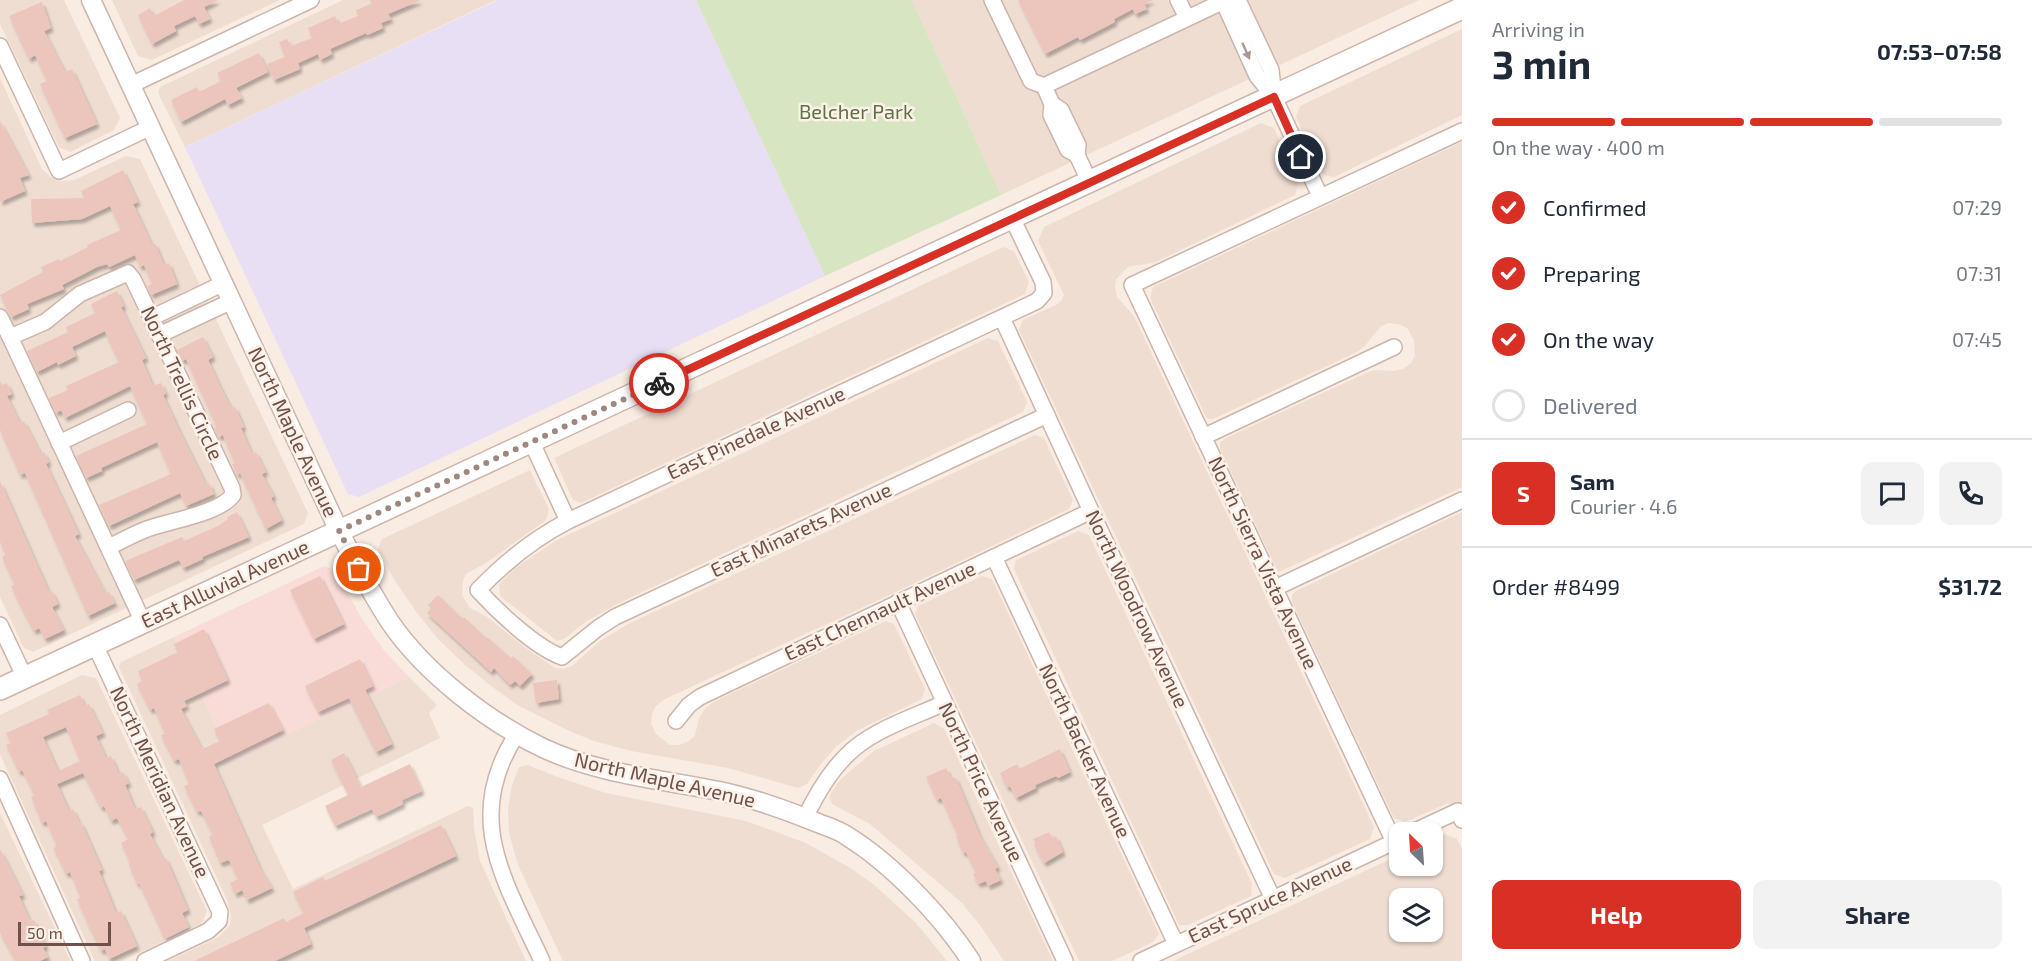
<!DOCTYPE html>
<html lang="en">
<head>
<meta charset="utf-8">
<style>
	:root { --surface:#fff; --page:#f2f2f3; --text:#1f2937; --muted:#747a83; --line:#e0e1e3; --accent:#d93025 }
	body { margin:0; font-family:"Exo 2",sans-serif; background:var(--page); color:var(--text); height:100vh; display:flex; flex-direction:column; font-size:22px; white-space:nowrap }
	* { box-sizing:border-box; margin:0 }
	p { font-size:20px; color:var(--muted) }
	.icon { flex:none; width:33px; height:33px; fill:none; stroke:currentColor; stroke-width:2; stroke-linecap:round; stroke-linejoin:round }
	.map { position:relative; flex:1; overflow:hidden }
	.drawer { display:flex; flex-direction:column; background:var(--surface); width:570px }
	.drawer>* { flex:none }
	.needle { width:39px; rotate:335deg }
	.buttons { position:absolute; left:1389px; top:822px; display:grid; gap:12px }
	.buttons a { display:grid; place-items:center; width:54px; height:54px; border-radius:12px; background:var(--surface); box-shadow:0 2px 4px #0004; font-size:30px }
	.scale { position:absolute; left:18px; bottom:15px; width:93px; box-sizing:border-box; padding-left:6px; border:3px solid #6e514b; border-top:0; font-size:16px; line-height:21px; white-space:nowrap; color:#6e514b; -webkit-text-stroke:4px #fdf1e8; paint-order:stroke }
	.pin { position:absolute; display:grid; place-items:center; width:51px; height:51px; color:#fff; margin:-26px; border:3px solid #fff; border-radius:50%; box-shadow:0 2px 6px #0007 }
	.courier { position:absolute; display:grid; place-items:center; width:60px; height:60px; margin:-30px; border:4px solid #d93025; border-radius:50%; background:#fff; color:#222; box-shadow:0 2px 8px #0007 }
	.head em { font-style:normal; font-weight:700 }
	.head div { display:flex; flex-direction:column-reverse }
	.head { display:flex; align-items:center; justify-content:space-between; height:102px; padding:0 30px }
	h1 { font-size:39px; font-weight:700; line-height:45px }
	.bar { display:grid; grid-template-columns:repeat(4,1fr); gap:9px 6px; align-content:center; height:72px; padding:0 30px }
	.bar i { height:8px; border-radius:4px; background:var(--line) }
	.bar .active { background:var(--accent) }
	.bar p { grid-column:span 4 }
	.line { display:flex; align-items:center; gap:15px; padding:0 30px; border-top:2px solid var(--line) }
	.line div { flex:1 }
	.round { display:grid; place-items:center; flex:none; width:63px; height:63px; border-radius:12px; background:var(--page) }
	ol { padding:0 30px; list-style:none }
	li { display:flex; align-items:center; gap:18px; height:66px }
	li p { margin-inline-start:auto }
	li .icon { padding:6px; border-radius:50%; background:var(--accent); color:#fff; stroke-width:4 }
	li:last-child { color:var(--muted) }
	li i { width:33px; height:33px; border:3px solid var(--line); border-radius:50% }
	.action { display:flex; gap:12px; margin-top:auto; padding:12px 30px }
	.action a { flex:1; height:69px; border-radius:12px; background:var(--accent); color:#fff; font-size:24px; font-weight:700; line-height:69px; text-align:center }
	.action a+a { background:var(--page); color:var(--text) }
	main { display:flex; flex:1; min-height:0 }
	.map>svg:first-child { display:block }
	.residential { fill:#f0ddd2; fill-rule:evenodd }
	.commercial { fill:#f9dbd7 }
	.education { fill:#e9dff5 }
	.green { fill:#d7e5c3 }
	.building { fill:#ecc6bd; fill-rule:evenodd; filter:url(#shadow) }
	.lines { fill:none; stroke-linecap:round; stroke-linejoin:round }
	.minor-casing { stroke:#cbb5ad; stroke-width:18 }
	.tertiary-casing { stroke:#cbb5ad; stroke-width:21 }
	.secondary-casing { stroke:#ceb4ab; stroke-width:24 }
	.minor { stroke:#fff; stroke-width:15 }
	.tertiary { stroke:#fff; stroke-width:18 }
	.secondary { stroke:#fff; stroke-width:21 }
	.oneway { fill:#a89793 }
	.done { stroke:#9f8780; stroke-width:6; stroke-dasharray:0 10.8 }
	.route { stroke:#d93025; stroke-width:8 }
	.labels { text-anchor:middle; stroke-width:5; stroke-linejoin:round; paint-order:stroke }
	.park-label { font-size:20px; fill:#5c7345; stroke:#fdf1e8 }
	.street-label { font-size:20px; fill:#6e514b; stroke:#fdf1e8 }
</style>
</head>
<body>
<main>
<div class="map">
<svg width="1462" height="961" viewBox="0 0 1462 961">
	<defs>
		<filter id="shadow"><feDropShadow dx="2.5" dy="4" stdDeviation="1.5" flood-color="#0004"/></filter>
	</defs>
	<rect width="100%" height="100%" fill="#f9ece2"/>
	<g class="residential">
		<path d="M0 0H64L120 118 114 130 70 152 59 147 0 24Z"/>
		<path d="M112 0H280L152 60 138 56Z"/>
		<path d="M343 0H496L185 147 158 93 160 87Z"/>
		<path d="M912 0H1419L1001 195Z"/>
		<path d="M1462 29V115L1334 177 1324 175 1296 117 1300 106Z"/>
		<path d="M0 78 42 169 52 178 62 181 74 180 126 156 140 159 308 513 304 524 33 652 24 648 0 597Z"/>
		<path d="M1261 123 1274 128 1298 183 1295 195 1156 262 1128 267 1116 279 1115 287 1117 297 1134 316 1374 827 1370 839 1285 878 1274 874 1019 330 1023 320 1058 304 1062 300 1064 295 1038 241 1044 227Z"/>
		<path d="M1462 142V487L1279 572 1276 568 1220 449V443L1224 439 1366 373 1375 370 1393 371 1403 369 1411 363 1415 356 1414 340 1407 328 1398 324 1389 323 1381 326 1364 347 1357 352 1213 419H1209L1206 417 1150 298 1153 287Z"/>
		<path d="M1003 247 1014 251 1029 282 1025 294 581 503 573 500 554 458Z"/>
		<path d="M988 338 998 341 1027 402 1023 412 617 604 587 621 564 639 557 641 500 596 499 584 515 568 557 540Z"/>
		<path d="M1035 435 1044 438 1073 500 1069 509 898 591 665 699 656 706 652 713 651 724 656 734 670 745H679L689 741 695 735 699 718 705 709 715 701 886 621 894 624 925 689 922 699 858 730 837 746 820 765 807 784 798 788 728 768 631 751 594 741 567 730 519 706 491 686 464 664 438 639 417 613 395 581 378 549 382 539 530 470 549 509 546 520 489 561 466 574 463 581 462 595 470 608 486 616 526 648 555 668 563 669 572 666 600 641 628 624Z"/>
		<path d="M1462 512V806L1448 803 1405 822 1394 818 1292 602V595L1296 591Z"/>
		<path d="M1078 531 1089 535 1252 884 1251 896 1188 925H1179L1014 569 1016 560Z"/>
		<path d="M982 576 992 579 1159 934 1153 942 1112 961H1079L915 614 918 606Z"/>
		<path d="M174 637 232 760 409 677 437 705 429 713 440 738 262 825 293 889 468 806 473 808 474 828 480 861 526 961H168L219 937 230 925 231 916 228 902 119 667 121 662Z"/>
		<path d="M82 675 96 678 207 911 202 923 122 961H95L0 754V715Z"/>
		<path d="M934 723 944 729 1053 961H1004L982 928 962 903 870 824 832 804 829 796 841 779 874 751Z"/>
		<path d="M528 765 555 776 606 793 746 821 806 843 852 869 873 884 916 923 947 961H563L518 865 509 833 508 809 512 785 519 767Z"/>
		<path d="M0 813 70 960V961H0Z"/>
		<path d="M1444 834 1457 839 1462 849V961H1173L1399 855 1400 866H1432L1433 840ZM1400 898H1432V932H1400Z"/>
	</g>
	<path class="commercial" d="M324 566 335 570 362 619 383 649 409 677 232 761 174 637Z"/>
	<path class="education" d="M498 0H696L825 276 359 497 348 494 185 147Z"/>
	<path class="green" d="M696 0H912L1001 195 825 276Z"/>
	<g class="building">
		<path d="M184 0H218L204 7 210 19 199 24 195 16 174 26 176 31 152 44 138 15 150 8 154 16Z"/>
		<path d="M370 0H421L388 14 391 19 381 23 383 28 367 35 366 33 330 49 332 54 320 60 318 54 298 63 300 69 274 80 267 64 285 57 279 42 287 39 291 46 312 38 308 28 335 16 338 24 358 16 356 10 371 4Z"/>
		<path d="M1018 0H1153L1144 4 1147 9 1135 14 1133 9 1114 19 1115 22 1080 40 1078 37 1045 54Z"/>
		<path d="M42 2 51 28 44 31 65 72 72 69 97 124 65 138 40 84 47 81 35 55 29 59 9 16Z"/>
		<path d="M259 53 268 72 236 88 242 98 228 105 225 99 181 122 171 100 197 87 199 92 221 81 217 73Z"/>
		<path d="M0 121 29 175 20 178 25 191 0 202Z"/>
		<path d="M123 170 138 202 133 204 152 245 155 243 164 265 169 263 177 284 151 295 147 286 152 284 144 265 140 267 135 255 109 267 107 264 97 267 62 285 64 289 27 304 29 309 11 317 0 295 43 272 41 267 59 259 60 261 88 247 87 245 121 230 110 206 82 219 32 223 31 199 84 198 81 191Z"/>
		<path d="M117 291 124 306 121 307 146 358 142 360 153 386 161 383 166 393 163 395 179 430 206 484 209 483 214 494 186 506 180 493 109 526 99 505 171 474 157 442 101 468 102 471 86 478 76 456 147 424 130 386 65 418 61 410 56 413 49 398 68 390 66 386 119 362 109 341 105 331 72 347 76 356 58 365 57 362 37 372 27 351 68 332 66 327 95 313 91 304Z"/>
		<path d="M203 337 213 357 208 360 220 386 231 408 235 407 244 427 241 428 252 454 256 452 266 472 262 474 274 496 271 498 282 520 266 529 240 473 237 475 232 464 235 463 223 435 219 437 214 428 217 427 186 359 182 361 177 350Z"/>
		<path d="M0 381 2 385 7 383 12 394 7 396 20 423 24 421 41 454 44 452 49 462 46 464 79 534 75 536 101 585 106 593 109 592 115 603 88 616 25 473 20 475 0 430Z"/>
		<path d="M0 481 49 592 52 591 58 604 52 607 64 630 45 639 39 628 34 631 18 601 11 586 15 585 2 557 6 555 0 542Z"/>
		<path d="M237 512 249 537 202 557 203 559 183 568 179 560 134 580 125 561 182 537 184 541 218 526 228 519 227 517Z"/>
		<path d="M320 576 344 624 314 639 290 590Z"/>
		<path d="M438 595 463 619 464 617 486 638 487 637 511 658 513 656 532 674 520 686 515 681 510 685 494 668 491 672 427 613 431 608 428 605Z"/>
		<path d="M204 629 228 680 184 701 187 706 181 709 202 749 220 741 214 729 269 703 283 730 214 764 260 868 272 888 247 900 242 890 235 894 230 883 238 879 229 860 220 863 209 837 213 835 201 811 197 812 184 786 189 784 179 759 174 761 161 735 165 734 154 708 150 710 137 684 142 681 138 671 178 652 174 644Z"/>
		<path d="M360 659 373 686 365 690 392 744 376 752 349 698 318 712 305 686Z"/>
		<path d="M557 680 559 699 536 703 533 683Z"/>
		<path d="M80 695 85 706 89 704 103 733 96 736 106 758 111 756 119 774 123 772 129 783 125 785 135 809 141 807 153 832 150 834 163 859 166 858 188 910 182 913 189 927 165 939 139 883 137 884 128 862 130 861 121 843 128 839 117 818 111 821 104 806 101 808 83 773 57 784 69 811 73 809 80 823 81 822 102 870 99 871 116 913 121 911 137 946 109 959 105 949 101 951 89 926 77 899 81 898 70 872 66 874 57 855 53 848 57 846 46 821 42 823 31 797 35 795 22 770 19 772 6 745 11 743 6 733 49 714 47 710ZM66 727 80 761 58 771 43 737Z"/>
		<path d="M1060 749 1070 772 1058 778 1056 776 1035 785 1036 788 1016 798 1011 788 1009 786 1007 788 1000 773 1017 764 1019 769Z"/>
		<path d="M344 753 361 787 410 764 422 791 402 800 403 804 376 817 372 809 335 826 325 806 348 795 331 760Z"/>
		<path d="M946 768 951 778H956L980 836 998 867 995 869 1001 880 988 886 986 881 978 884 973 874 976 873 966 852 963 853 956 837 958 836 941 798 937 800 926 777Z"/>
		<path d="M441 825 456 856 304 928 311 944 275 961H194L284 918 286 922 304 913 293 892 323 877 325 881Z"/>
		<path d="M1049 832 1052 838 1056 836 1063 852 1044 863 1034 845 1036 844 1033 839Z"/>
		<path d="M0 849 23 895 19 896 30 921 34 920 46 946 43 948 48 957 40 961H16L0 933Z"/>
	</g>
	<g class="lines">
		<defs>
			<g id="minor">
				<path d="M992 0 1031 81 1044 86 1226 0"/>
				<path d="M1178 0 1187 18"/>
				<path d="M1238 0 1271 70 1274 97"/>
				<path d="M1223 1 1257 76 1274 97 1320 196"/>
				<path d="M0 46 59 171 151 127"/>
				<path d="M131 85 311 0"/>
				<path d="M1044 86 1052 104 1061 110 1078 145 1077 155 1090 183"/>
				<path d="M1052 104 1051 115 1068 150 1077 155"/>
				<path d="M1012 218 1043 282 1044 293 1037 301 568 521C533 539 505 562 478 590 498 612 535 647 562 657L598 628 615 617 1047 415"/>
				<path d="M0 317 10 337"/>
				<path d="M151 318 224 283"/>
				<path d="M1002 318 1091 511 1273 899"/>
				<path d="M159 335 232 301"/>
				<path d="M1203 437 1394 347"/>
				<path d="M59 443 128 410"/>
				<path d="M532 443 568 521"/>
				<path d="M109 547C121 541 134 534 147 529 168 521 219 514 233 495L232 488 133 279 128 273 80 294 45 322 10 337 143 622"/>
				<path d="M994 557 1176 944"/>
				<path d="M1275 588 1462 500"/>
				<path d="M898 602 1065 961"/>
				<path d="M0 625 25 678"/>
				<path d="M95 645 220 912 219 921 208 931 145 961"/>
				<path d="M676 721 689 705 700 697 1091 511"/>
				<path d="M517 734C462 818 505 881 542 961"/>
				<path d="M0 779 82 961"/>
				<path d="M805 818C816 795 828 774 846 756 871 730 912 718 944 703"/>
				<path d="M1413 832 1458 811 1462 820"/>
				<path d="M1394 842 1132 285 1462 131"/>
				<path d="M1141 961 1400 839"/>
			</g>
			<path id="tertiary" d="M91 0 339 531C355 562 371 593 390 622 425 673 487 721 543 748 599 774 659 779 719 791 753 798 786 810 818 823 828 827 839 830 847 836 892 864 942 916 971 961"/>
			<path id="secondary" d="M0 689 1462 8"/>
		</defs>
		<use href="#minor" class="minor-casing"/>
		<use href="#tertiary" class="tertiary-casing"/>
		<use href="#secondary" class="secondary-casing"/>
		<use href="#minor" class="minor"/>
		<use href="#tertiary" class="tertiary"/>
		<use href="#secondary" class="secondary"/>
	</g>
	<defs><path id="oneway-solid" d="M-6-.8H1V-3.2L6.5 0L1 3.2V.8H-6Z" transform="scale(1.5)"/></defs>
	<use class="oneway" href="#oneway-solid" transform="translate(1246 51) rotate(66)"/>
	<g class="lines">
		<path class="done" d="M359 569 339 531 659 383"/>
		<path class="route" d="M659 383 1274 97 1301 157"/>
	</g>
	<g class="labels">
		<g class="park-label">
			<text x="856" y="119">Belcher Park</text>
		</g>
		<g class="street-label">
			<text transform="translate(182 383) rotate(65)" y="7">North Trellis Circle</text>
			<text transform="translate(293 432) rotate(65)" y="7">North Maple Avenue</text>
			<text transform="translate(756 433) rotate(-25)" y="7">East Pinedale Avenue</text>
			<text transform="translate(801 530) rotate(-25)" y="7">East Minarets Avenue</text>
			<text transform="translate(1263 563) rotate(65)" y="7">North Sierra Vista Avenue</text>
			<text transform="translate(225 584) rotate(-25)" y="7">East Alluvial Avenue</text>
			<text transform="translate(1137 609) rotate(65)" y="7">North Woodrow Avenue</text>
			<text transform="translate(880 611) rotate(-25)" y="7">East Chennault Avenue</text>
			<text transform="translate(1085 751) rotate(65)" y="7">North Backer Avenue</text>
			<text transform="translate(665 780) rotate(13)" y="7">North Maple Avenue</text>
			<text transform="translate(160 782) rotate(65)" y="7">North Meridian Avenue</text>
			<text transform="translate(981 782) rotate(65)" y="7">North Price Avenue</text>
			<text transform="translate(1270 900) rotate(-25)" y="7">East Spruce Avenue</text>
		</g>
	</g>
</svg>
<div class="buttons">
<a><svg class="needle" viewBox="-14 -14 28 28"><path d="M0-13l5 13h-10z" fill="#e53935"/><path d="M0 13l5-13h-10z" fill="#747a83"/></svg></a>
<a><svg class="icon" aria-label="layers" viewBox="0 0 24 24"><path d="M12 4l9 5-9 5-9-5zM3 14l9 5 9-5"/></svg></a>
</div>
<div class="scale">50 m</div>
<div class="pin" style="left:359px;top:569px;background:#ea580c"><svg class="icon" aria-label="bag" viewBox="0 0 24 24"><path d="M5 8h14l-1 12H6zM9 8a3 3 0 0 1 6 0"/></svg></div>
<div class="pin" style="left:1301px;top:157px;background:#1f2937"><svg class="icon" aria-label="home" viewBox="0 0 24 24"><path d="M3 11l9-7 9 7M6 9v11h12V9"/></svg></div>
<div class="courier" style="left:659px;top:383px"><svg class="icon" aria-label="bike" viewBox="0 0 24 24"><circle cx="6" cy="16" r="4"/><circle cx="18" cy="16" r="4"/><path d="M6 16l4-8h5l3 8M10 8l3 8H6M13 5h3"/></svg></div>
</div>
<section class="drawer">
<div class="head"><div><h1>3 min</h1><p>Arriving in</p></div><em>07:53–07:58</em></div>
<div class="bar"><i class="active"></i><i class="active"></i><i class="active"></i><i></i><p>On the way · 400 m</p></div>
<ol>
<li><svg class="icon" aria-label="check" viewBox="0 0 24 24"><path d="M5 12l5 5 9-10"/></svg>Confirmed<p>07:29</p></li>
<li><svg class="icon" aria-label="check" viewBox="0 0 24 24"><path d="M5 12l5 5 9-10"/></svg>Preparing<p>07:31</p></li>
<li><svg class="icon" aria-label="check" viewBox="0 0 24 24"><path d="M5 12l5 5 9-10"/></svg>On the way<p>07:45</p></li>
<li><i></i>Delivered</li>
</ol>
<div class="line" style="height:108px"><b class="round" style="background:var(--accent);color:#fff">S</b><div><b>Sam</b><p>Courier · 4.6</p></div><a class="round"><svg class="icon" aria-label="chat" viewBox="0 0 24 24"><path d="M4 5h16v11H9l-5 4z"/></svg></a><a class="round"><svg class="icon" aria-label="phone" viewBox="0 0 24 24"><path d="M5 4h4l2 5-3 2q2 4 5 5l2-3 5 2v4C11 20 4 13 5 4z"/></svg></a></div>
<div class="line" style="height:78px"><div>Order #8499</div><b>$31.72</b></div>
<div class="action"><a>Help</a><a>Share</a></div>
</section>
</main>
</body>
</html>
